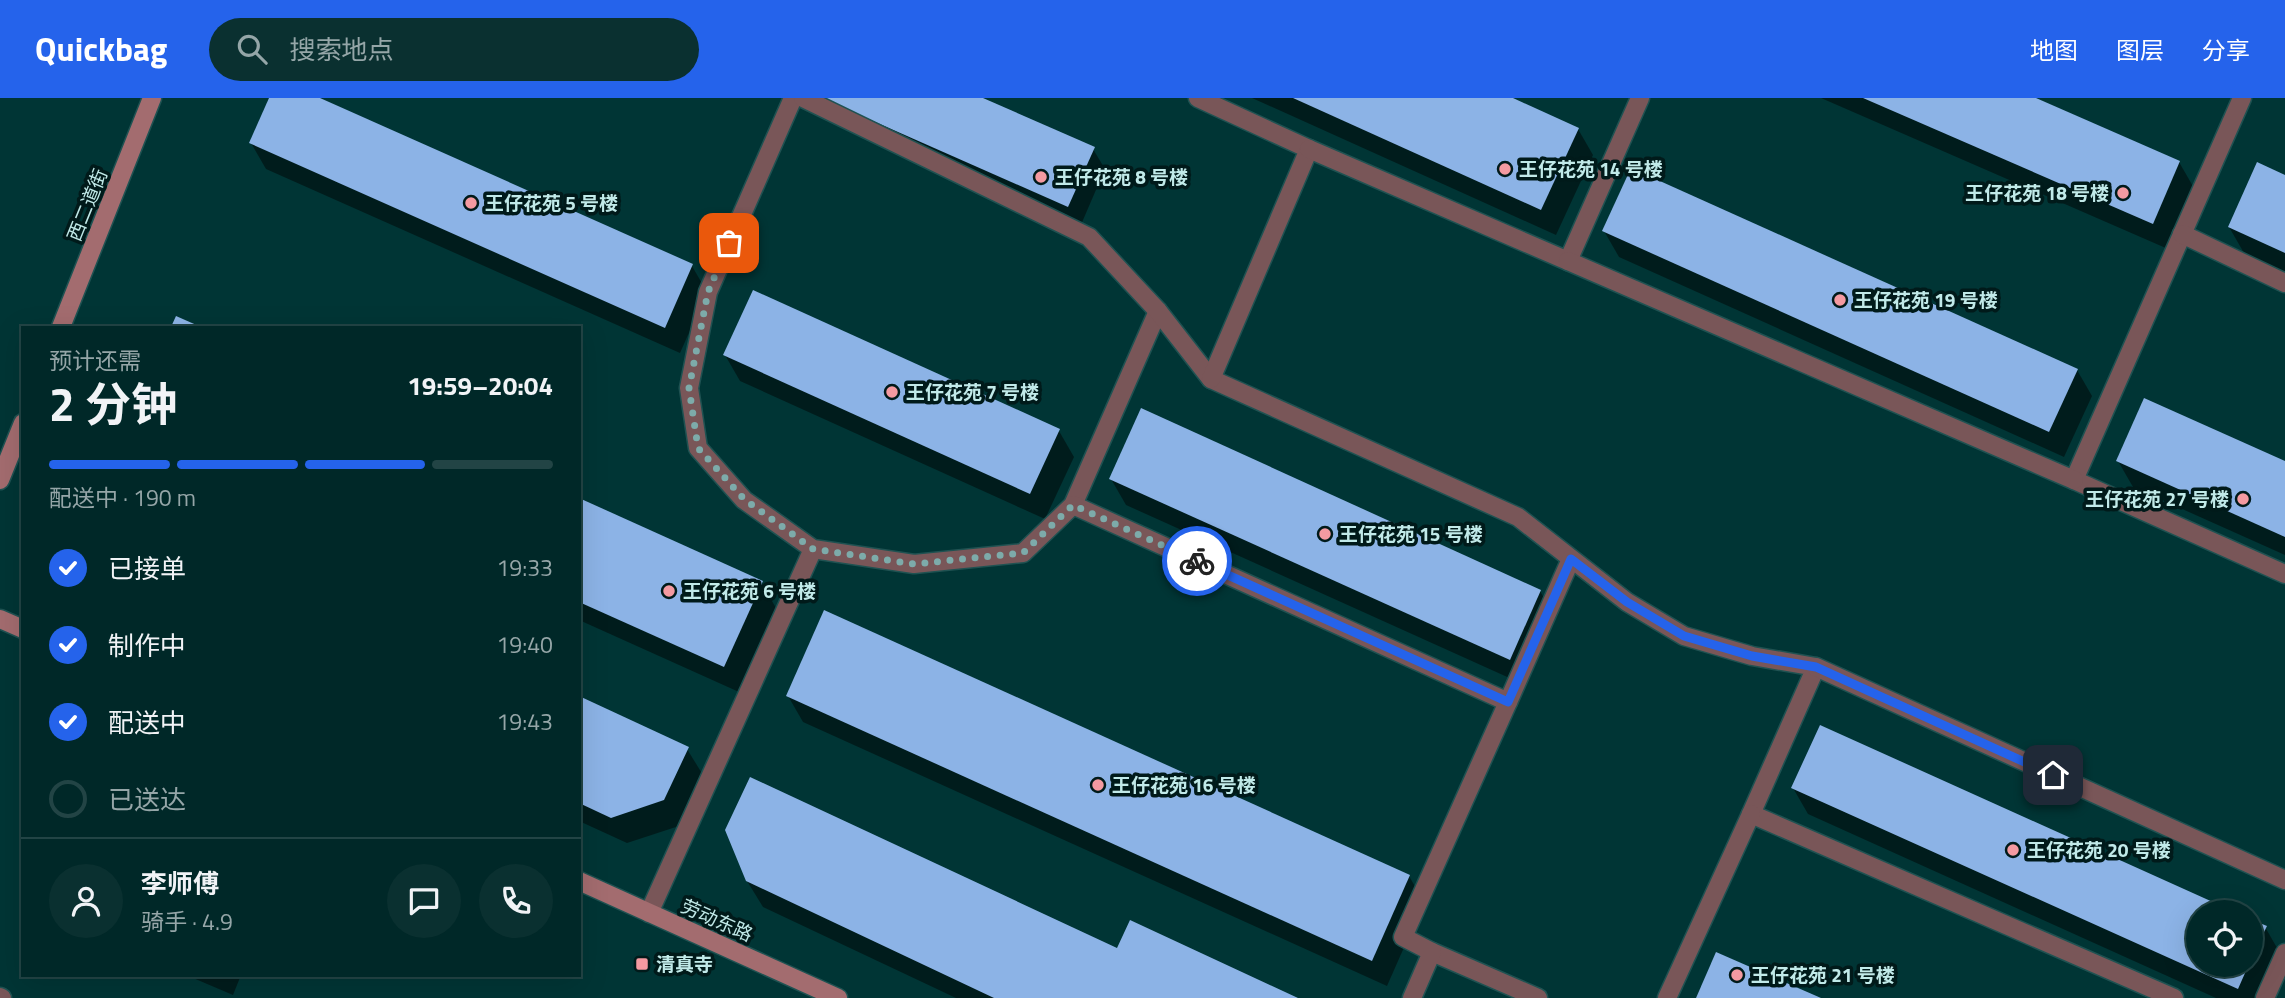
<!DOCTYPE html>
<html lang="zh">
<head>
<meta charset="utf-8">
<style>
	:root { --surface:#002828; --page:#0a3030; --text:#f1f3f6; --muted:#95a6a8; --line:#224445; --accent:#2563eb }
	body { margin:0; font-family:"Titillium Web","Noto Sans SC",sans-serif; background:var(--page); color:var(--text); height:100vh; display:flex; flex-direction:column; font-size:26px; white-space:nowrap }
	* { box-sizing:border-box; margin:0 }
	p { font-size:23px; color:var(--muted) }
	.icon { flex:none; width:38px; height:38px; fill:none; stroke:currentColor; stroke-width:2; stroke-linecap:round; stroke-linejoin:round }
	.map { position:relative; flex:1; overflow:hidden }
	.sheet { position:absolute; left:21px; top:228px; width:560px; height:651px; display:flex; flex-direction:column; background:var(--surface); border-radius:0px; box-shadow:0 7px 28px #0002,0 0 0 2px var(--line) }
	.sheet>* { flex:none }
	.buttons { position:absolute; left:2186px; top:802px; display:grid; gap:14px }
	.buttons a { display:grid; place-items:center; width:77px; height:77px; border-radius:50%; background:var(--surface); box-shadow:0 7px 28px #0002,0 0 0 2px var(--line); font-size:35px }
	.pin { position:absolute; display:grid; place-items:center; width:60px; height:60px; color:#fff; margin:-30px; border-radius:14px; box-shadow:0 4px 10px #0006 }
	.courier { position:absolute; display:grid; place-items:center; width:70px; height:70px; margin:-35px; border:5px solid #2563eb; border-radius:50%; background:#fff; color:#222; box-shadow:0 2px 9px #0007 }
	.overview em { font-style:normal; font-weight:700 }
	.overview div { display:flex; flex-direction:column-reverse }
	.overview { display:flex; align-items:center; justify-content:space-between; height:119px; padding:0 28px }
	h1 { font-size:46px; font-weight:700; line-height:52px }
	.bar { display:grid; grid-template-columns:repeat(4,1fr); gap:10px 7px; align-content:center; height:84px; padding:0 28px }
	.bar i { height:9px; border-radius:5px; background:var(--line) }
	.bar .current { background:var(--accent) }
	.bar p { grid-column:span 4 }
	.line { display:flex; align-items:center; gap:18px; padding:0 28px; border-top:2px solid var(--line) }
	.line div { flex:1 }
	.round { display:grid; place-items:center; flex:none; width:74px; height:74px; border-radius:37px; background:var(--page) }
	ol { padding:0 28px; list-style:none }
	li { display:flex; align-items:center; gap:21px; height:77px }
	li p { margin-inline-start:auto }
	li .icon { padding:7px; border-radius:50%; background:var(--accent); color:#fff; stroke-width:4 }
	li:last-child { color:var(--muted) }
	li i { width:38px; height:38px; border:4px solid var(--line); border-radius:50% }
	header { display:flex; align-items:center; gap:42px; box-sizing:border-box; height:98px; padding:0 35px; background:var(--accent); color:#fff }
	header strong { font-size:33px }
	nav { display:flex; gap:38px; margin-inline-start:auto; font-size:24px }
	.search { width:490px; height:63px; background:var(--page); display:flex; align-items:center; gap:18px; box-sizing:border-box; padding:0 24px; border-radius:38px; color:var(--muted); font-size:26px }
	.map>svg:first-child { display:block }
	.shadow { fill:#0007 }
	.building { fill:#8cb3e6 }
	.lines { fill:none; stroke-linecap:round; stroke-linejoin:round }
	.street-casing { stroke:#1f5252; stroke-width:21 }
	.secondary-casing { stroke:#1f5252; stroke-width:21 }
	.street { stroke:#795658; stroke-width:18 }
	.secondary { stroke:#a36c6f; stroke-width:18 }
	.done { stroke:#7dabaa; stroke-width:7; stroke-dasharray:0 12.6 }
	.route { stroke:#2563eb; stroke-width:9 }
	.poi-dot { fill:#f49aa1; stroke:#001a1a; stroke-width:2.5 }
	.labels { text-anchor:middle; stroke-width:7; stroke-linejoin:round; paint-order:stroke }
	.poi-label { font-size:19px; font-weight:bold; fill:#c1eae9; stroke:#001a1a; text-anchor:start }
	.street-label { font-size:19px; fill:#c1eae9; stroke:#001a1a }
</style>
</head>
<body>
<header>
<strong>Quickbag</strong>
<div class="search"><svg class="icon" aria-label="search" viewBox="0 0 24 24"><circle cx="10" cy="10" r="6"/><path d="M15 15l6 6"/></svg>搜索地点</div>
<nav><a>地图</a><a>图层</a><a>分享</a></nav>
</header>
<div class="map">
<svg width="2285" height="900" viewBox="0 0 2285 900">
	<rect width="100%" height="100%" fill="#003535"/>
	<g class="shadow">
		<path d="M271 0H316L692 168 707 194 680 255 266 71 251 45Z"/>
		<path d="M826 0H979L1093 51 1105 71 1080 129 837 22Z"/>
		<path d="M1252 0H1509L1578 31 1593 57 1556 137Z"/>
		<path d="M1821 0H2032L2179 64 2194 90 2168 151Z"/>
		<path d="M2285 79V174L2244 155 2229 129Z"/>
		<path d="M1604 133 2077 272 2092 298 2064 359 1619 159Z"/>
		<path d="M725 257 1059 333 1074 359 1045 421 740 283Z"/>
		<path d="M2118 363 2285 365V457L2133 389Z"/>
		<path d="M1111 381 1540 493 1555 519 1525 587 1126 407Z"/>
		<path d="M579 402 761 484 776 510 739 594 579 522Z"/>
		<path d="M788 598 1409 778 1424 804 1387 888 803 624Z"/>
		<path d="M579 600 687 651 703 677 679 728 627 745 579 723Z"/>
		<path d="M1793 690 2198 814V866H2250V823L2265 829 2280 855 2260 900H2216L1808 716Z"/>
		<path d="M747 783 1118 852 1294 900H956L763 809Z"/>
		<path d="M186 877H241L233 897Z"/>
	</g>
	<g class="building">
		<path d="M269 0H320L693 166 665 230 249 45Z"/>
		<path d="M821 0H983L1095 49 1068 109Z"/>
		<path d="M1293 0H1513L1579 30 1541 112Z"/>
		<path d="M1863 0H2036L2180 63 2153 126Z"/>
		<path d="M2257 64 2285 77V155L2228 129Z"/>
		<path d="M1631 70 2078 271 2049 334 1602 133Z"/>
		<path d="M753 192 1060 331 1030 396 723 257Z"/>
		<path d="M176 218 201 229H171Z"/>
		<path d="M2144 300 2285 363V439L2116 363Z"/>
		<path d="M1141 310 1541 492 1510 562 1109 381Z"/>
		<path d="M579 400 763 483 724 569 579 504Z"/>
		<path d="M824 512 1410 777 1372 863 786 598Z"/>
		<path d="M579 598 689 649 664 702 611 720 579 705Z"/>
		<path d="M1820 627 2235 814H2198V866H2249L2238 891 1791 690Z"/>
		<path d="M750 679 1117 850 1130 822 1298 900H994L746 783 725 732Z"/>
		<path d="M2250 821 2267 828 2250 863Z"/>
		<path d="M1716 854 1821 900H1696Z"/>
	</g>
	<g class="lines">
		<defs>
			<g id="street">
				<path d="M793 0 708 194 689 290 698 350 744 402 813 451 914 466 1023 455 1073 407 1158 213"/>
				<path d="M803 0 1089 139 1158 213 1211 281 1518 419 1627 504 1684 538 1752 558 1816 569 1751 716 2174 900"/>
				<path d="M1198 0 1309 51 1211 281"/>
				<path d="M2242 0 2074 382 2285 476"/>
				<path d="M1309 51 1568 163 1640 0"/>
				<path d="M2182 136 2285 185"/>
				<path d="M1568 163 2074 382"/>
				<path d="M1073 407 1508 604 1571 461"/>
				<path d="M1816 569 2285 782"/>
				<path d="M649 815 813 451"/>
				<path d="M1432 854 1538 900"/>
				<path d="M0 899 2 900"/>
				<path d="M1412 900 1432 854 1403 839 1508 604"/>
				<path d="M1667 900 1751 716"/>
				<path d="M2265 900 2285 855"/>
			</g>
			<g id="secondary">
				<path d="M61 229 152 0"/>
				<path d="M0 382 23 325"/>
				<path d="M0 521 23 531"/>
				<path d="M579 783 838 900"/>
			</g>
		</defs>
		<use href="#street" class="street-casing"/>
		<use href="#secondary" class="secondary-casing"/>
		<use href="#street" class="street"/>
		<use href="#secondary" class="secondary"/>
	</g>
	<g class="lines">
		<path class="done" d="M729 145 708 194 689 290 698 350 744 401 813 451 914 466 1023 455 1073 407 1197 463"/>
		<path class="route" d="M1197 463 1508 604 1571 461 1627 504 1684 538 1752 558 1816 569 2053 677"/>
	</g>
	<g class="poi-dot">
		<circle cx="1505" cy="71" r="7"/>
		<circle cx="1041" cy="79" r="7"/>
		<circle cx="2123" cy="95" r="7"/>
		<circle cx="471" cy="105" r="7"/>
		<circle cx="1840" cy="202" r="7"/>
		<circle cx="892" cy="294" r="7"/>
		<circle cx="2243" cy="401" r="7"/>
		<circle cx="1325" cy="436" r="7"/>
		<circle cx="669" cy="493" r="7"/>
		<circle cx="1098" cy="687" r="7"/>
		<circle cx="2013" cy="752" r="7"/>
		<rect x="635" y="859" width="14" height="14" rx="3.5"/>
		<circle cx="1737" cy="877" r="7"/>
	</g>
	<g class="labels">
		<g class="poi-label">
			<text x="1519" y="78">王仔花苑 14 号楼</text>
			<text x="1055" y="86">王仔花苑 8 号楼</text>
			<text x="2109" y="102" text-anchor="end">王仔花苑 18 号楼</text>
			<text x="485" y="112">王仔花苑 5 号楼</text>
			<text x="1854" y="209">王仔花苑 19 号楼</text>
			<text x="906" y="301">王仔花苑 7 号楼</text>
			<text x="2229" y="408" text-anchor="end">王仔花苑 27 号楼</text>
			<text x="1339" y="443">王仔花苑 15 号楼</text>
			<text x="683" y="500">王仔花苑 6 号楼</text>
			<text x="1112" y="694">王仔花苑 16 号楼</text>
			<text x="2027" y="759">王仔花苑 20 号楼</text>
			<text x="656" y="873">清真寺</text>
			<text x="1751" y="884">王仔花苑 21 号楼</text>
		</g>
		<g class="street-label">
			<text transform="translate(87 107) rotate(-68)" y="7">西二道街</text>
			<text transform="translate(717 822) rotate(24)" y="7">劳动东路</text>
		</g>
	</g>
</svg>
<div class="buttons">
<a><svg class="icon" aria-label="locate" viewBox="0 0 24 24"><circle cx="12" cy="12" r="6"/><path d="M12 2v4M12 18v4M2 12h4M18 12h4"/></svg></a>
</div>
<div class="pin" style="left:729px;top:145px;background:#ea580c"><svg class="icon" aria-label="bag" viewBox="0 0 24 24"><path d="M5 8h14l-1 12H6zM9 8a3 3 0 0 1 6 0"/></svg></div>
<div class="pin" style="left:2053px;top:677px;background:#1f2937"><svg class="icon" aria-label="home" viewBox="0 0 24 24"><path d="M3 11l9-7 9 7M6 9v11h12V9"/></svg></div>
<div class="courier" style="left:1197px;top:463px"><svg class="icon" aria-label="bike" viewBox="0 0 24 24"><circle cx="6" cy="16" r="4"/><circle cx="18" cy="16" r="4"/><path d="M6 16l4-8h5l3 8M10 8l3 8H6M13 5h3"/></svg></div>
<section class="sheet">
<div class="overview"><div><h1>2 分钟</h1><p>预计还需</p></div><em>19:59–20:04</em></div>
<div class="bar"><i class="current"></i><i class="current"></i><i class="current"></i><i></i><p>配送中 · 190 m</p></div>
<ol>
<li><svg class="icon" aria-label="check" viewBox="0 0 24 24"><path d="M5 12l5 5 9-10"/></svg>已接单<p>19:33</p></li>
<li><svg class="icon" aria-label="check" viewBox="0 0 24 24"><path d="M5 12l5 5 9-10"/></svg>制作中<p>19:40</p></li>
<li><svg class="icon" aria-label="check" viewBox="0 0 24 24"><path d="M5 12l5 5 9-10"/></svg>配送中<p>19:43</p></li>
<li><i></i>已送达</li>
</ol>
<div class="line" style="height:126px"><a class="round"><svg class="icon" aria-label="person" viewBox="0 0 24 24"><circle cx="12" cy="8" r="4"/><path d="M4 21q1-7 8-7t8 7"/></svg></a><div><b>李师傅</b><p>骑手 · 4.9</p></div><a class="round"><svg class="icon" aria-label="chat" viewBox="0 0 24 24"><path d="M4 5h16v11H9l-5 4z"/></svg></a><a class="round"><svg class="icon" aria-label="phone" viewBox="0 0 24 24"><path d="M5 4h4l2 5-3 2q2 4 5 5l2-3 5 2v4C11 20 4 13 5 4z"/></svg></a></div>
</section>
</div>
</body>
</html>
